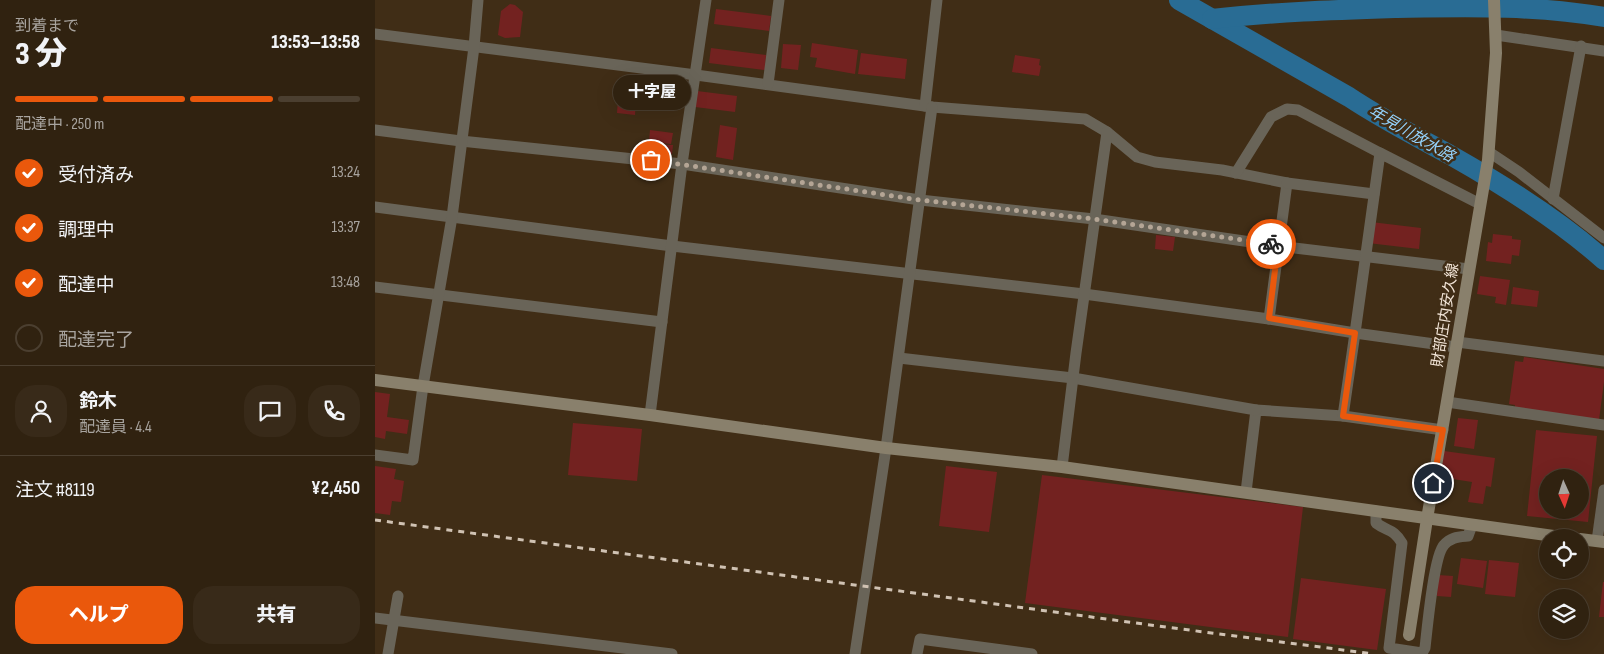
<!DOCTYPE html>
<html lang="ja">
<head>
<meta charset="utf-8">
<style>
	:root { --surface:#302210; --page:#382a19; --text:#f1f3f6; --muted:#a8a49f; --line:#4b3f30; --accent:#ea580c }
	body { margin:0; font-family:"Sofia Sans Condensed","Noto Sans JP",sans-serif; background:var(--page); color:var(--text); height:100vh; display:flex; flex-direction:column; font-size:19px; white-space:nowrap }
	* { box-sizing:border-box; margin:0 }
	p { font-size:16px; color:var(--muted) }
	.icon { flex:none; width:28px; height:28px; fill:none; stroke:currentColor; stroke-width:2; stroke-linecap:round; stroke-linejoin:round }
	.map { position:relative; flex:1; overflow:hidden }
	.drawer { display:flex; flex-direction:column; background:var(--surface); width:375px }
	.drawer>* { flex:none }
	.needle { width:32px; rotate:177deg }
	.controls { position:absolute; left:1164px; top:469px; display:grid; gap:10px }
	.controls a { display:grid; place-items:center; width:50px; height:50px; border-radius:50%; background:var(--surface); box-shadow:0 5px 20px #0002,0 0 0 1px var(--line); font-size:25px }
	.pin { position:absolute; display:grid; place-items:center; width:42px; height:42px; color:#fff; margin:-21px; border:2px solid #fff; border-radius:50%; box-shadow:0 1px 5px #0007 }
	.courier { position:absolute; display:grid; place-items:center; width:50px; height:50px; margin:-25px; border:4px solid #ea580c; border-radius:50%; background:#fff; color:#222; box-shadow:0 1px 6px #0007 }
	.bubble { position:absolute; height:35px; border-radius:18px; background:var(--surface); box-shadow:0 5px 20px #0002,0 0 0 1px var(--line); font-size:16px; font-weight:800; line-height:35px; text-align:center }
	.overview em { font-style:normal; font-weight:800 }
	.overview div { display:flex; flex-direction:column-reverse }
	.overview { display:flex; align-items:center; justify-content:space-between; height:85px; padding:0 15px }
	h1 { font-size:32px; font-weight:800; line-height:38px }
	.bar { display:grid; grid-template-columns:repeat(4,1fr); gap:8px 5px; align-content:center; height:60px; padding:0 15px }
	.bar i { height:6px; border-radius:4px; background:var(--line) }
	.bar .selected { background:var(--accent) }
	.bar p { grid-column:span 4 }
	.line { display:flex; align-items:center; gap:12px; padding:0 15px; border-top:1px solid var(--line) }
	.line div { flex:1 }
	.round { display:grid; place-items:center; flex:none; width:52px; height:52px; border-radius:20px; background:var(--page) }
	ol { padding:0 15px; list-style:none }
	li { display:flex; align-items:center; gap:15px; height:55px }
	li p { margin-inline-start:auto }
	li .icon { padding:5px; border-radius:50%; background:var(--accent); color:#fff; stroke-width:4 }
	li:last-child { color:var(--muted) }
	li i { width:28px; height:28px; border:2px solid var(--line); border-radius:50% }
	.button { display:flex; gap:10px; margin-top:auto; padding:10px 15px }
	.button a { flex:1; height:58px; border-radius:20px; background:var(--accent); color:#fff; font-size:20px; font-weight:800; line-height:58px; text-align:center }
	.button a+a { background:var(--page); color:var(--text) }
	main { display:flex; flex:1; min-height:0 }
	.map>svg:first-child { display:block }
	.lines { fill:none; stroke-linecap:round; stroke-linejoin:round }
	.river { stroke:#296c94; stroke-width:20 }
	.building { fill:#732220; fill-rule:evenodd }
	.street { stroke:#696458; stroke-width:11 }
	.secondary { stroke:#89806c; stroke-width:12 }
	.rail { stroke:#d0c2b3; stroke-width:3; stroke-dasharray:6 6; stroke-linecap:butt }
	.done { stroke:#b4a595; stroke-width:5; stroke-dasharray:0 9 }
	.route { stroke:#ea580c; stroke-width:6 }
	.labels { text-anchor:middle; stroke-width:5; stroke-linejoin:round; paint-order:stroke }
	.street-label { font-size:15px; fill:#f3e6d9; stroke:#402d16 }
	.water-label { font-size:16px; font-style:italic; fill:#94d2fc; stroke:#402d16 }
</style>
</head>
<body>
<main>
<section class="drawer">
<div class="overview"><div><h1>3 分</h1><p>到着まで</p></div><em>13:53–13:58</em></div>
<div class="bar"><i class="selected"></i><i class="selected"></i><i class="selected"></i><i></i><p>配達中 · 250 m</p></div>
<ol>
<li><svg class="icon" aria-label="check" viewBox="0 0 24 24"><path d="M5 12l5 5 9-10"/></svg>受付済み<p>13:24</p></li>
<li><svg class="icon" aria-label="check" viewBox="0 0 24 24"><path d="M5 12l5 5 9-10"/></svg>調理中<p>13:37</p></li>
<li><svg class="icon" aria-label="check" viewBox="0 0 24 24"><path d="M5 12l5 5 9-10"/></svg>配達中<p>13:48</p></li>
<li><i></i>配達完了</li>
</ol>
<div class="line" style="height:90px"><a class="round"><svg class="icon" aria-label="person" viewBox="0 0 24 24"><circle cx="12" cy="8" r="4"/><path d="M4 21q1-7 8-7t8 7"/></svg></a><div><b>鈴木</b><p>配達員 · 4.4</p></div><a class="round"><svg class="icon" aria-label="chat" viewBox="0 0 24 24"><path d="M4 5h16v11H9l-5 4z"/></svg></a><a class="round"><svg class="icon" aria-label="phone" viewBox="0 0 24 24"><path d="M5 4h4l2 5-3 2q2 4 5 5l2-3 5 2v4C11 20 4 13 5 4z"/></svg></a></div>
<div class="line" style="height:65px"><div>注文 #8119</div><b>¥2,450</b></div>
<div class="button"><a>ヘルプ</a><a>共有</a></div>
</section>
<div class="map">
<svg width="1229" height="654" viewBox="0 0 1229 654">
	<rect width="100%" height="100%" fill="#402d16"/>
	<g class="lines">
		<g class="river">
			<path d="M804 0 974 97C1007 119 1042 137 1077 156 1130 186 1184 220 1229 260"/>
			<path d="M837 19C898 12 958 10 1020 8 1090 7 1160 5 1229 17"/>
		</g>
	</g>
	<g class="building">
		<path d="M135 4 140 5 148 12 145 37 130 38 123 35 126 11Z"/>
		<path d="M341 9 396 16 394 31 339 24Z"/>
		<path d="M437 43 483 50 480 74 440 67 442 58 435 57Z"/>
		<path d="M408 44 426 45 423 70 406 68Z"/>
		<path d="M336 48 391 55 390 70 334 63Z"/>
		<path d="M486 53 532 59 530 79 483 74Z"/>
		<path d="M640 55 665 59 664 65 666 66 664 76 637 72Z"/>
		<path d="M322 91 362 96 360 112 320 107Z"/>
		<path d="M243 99 261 101 260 115 242 113Z"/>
		<path d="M345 125 362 128 358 160 341 157Z"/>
		<path d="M275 130 298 133 296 144 274 142Z"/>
		<path d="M281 144 298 145 297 154 281 152Z"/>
		<path d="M996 222 1046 228 1044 249 993 243Z"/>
		<path d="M1118 234 1137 236V239L1146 240 1144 256 1137 255 1136 264 1111 261 1113 242 1117 243Z"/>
		<path d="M781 235 800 237 798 251 780 249Z"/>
		<path d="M1105 276 1135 280 1131 305 1120 303 1121 297 1102 294Z"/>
		<path d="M1138 287 1164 291 1162 307 1136 304Z"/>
		<path d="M1149 357 1229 369V382L1224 420 1140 408V405L1134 404 1140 361 1148 362Z"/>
		<path d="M0 392 15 394 12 417 34 420 32 434 11 431 10 439 0 437Z"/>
		<path d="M1083 418 1103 420 1099 449 1079 446Z"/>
		<path d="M198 423 267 429 262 481 193 475Z"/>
		<path d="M1161 430 1222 436 1213 522 1152 516ZM1172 478H1205V510H1172Z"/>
		<path d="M1069 451 1120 458 1116 487 1111 486 1108 504 1093 502 1097 482 1065 477Z"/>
		<path d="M0 466 21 469 19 479 29 481 26 502 17 501 15 515 0 513Z"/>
		<path d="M571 466 622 472 614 532 564 526Z"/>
		<path d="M667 475 928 507 913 637 650 603Z"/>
		<path d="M1086 558 1112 561 1108 588 1082 584Z"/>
		<path d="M1114 560 1144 563 1140 597 1110 594Z"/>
		<path d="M1063 575 1078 576 1076 597 1062 596Z"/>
		<path d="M926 578 1011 589 1002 650 918 639Z"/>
		<path d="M1228 582H1229V617H1224Z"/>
	</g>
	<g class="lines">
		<g class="street">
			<path d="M0 34 321 75 557 107 710 119 732 132 762 157 780 162 847 170 912 183 894 319 980 333 968 416 881 410 871 492"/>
			<path d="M1121 35 1229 51"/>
			<path d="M393 84 404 0"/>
			<path d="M550 106 562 0"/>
			<path d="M0 130 86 141 307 164 545 200 719 219 903 246 1094 269"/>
			<path d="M1114 152 1144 172 1229 238"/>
			<path d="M861 173 896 117 912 109 923 110 1005 153"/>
			<path d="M912 183 999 194"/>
			<path d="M1178 199 1206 46"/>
			<path d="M0 207 297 246 709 294 894 319"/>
			<path d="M0 287 287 322"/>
			<path d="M1082 342 1229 361"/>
			<path d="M1081 347 980 333 1005 153 1105 204"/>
			<path d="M524 358 698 378 881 410"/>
			<path d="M1072 402 1229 425"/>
			<path d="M275 415 307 164 331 0"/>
			<path d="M968 416 1068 430"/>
			<path d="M0 455 38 460 48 386 77 217 99 47 103 0"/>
			<path d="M687 467 701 353 732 132"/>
			<path d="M1001 511V523C1013 532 1018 528 1027 543L1014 648 1047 653 1050 648C1052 630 1059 555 1069 545 1076 537 1083 537 1093 536L1097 525"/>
			<path d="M1222 541 1229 490"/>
			<path d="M0 618 297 654"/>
			<path d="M13 654 23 596"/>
			<path d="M480 654 511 448 557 107"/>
			<path d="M542 654 545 639 657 654"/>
		</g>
		<g class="secondary">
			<path d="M0 380 275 415 511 448 687 467 1193 538"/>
			<path d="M1205 539 1229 542"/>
			<path d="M1034 635 1052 519 1113 160 1121 53 1119 0"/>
		</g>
		<path class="rail" d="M0 520 783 626 999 654"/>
	</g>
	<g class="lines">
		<path class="done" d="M276 160 545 200 719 219 896 244"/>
		<path class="route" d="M896 244 903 246 894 318 980 333 968 416 1068 430 1058 483"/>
	</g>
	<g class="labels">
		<g class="street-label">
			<text transform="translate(1070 315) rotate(-81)" y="5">財部庄内安久線</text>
		</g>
		<g class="water-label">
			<text transform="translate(1037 133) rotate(30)" y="6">年見川放水路</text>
		</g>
	</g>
</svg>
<div class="controls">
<a><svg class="needle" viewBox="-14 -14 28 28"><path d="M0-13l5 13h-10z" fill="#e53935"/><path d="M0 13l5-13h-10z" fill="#a8a49f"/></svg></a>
<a><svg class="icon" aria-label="locate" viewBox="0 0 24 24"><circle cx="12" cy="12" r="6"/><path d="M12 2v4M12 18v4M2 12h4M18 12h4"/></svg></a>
<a><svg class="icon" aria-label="layers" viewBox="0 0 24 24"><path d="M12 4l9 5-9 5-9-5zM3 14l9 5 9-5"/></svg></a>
</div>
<div class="pin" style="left:276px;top:160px;background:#ea580c"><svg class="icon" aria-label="bag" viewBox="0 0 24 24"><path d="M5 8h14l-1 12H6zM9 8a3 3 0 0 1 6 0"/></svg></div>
<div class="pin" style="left:1058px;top:483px;background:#1f2937"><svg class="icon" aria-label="home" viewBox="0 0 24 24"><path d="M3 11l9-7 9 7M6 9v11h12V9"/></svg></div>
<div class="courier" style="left:896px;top:244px"><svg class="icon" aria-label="bike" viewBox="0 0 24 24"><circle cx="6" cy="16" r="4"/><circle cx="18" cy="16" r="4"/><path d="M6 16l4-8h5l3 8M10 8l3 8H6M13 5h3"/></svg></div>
<div class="bubble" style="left:238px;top:75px;width:78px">十字屋</div>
</div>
</main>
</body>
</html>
